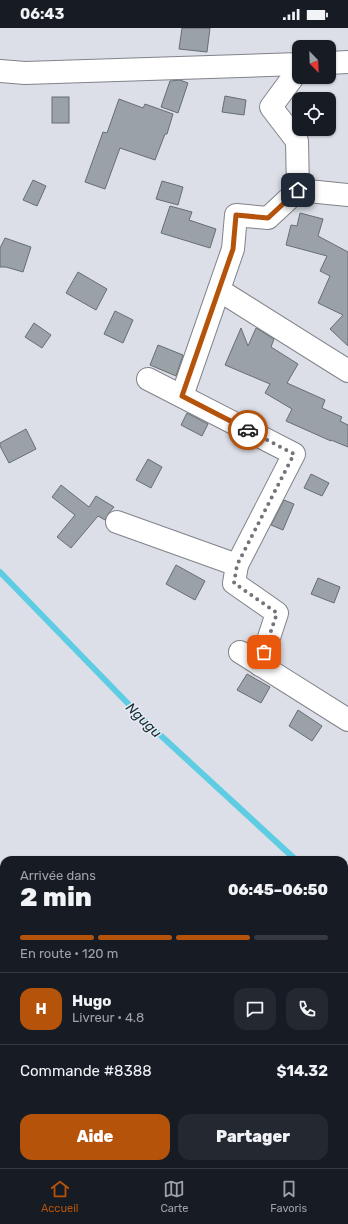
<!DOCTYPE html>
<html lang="fr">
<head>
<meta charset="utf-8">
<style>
	:root { --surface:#171b24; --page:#242831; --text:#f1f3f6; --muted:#9ea1a6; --line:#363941; --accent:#b45309 }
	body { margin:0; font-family:Rubik,sans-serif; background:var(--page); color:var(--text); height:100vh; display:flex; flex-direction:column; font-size:15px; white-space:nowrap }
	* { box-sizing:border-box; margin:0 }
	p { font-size:13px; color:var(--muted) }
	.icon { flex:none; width:22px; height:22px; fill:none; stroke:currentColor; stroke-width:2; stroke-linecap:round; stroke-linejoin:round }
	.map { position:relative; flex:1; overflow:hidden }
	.panel { position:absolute; left:0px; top:828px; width:348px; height:312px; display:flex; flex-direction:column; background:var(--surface); border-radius:12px 12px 0 0; box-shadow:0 1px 3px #0004 }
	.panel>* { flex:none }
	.needle { width:26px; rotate:157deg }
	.controls { position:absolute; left:292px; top:12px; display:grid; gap:8px }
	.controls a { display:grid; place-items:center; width:44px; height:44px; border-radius:8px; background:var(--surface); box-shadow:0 1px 3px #0004; font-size:20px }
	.pin { position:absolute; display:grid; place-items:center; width:34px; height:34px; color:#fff; margin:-17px; border-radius:8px; box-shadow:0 2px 6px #0006 }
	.courier { position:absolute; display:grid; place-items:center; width:40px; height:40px; margin:-20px; border:3px solid #b45309; border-radius:50%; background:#fff; color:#222; box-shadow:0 1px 5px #0007 }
	.headline em { font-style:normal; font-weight:800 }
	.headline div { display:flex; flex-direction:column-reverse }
	.headline { display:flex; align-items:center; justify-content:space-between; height:68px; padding:0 20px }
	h1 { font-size:26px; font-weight:800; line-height:30px }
	.bar { display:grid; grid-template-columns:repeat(4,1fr); gap:6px 4px; align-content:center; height:48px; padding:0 20px }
	.bar i { height:5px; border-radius:3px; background:var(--line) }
	.bar .current { background:var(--accent) }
	.bar p { grid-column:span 4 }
	.line { display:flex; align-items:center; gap:10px; padding:0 20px; border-top:1px solid var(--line) }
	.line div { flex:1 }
	.round { display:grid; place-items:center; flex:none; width:42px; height:42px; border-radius:12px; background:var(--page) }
	.button { display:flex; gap:8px; margin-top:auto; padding:8px 20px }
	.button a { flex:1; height:46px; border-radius:12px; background:var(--accent); color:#fff; font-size:16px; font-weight:800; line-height:46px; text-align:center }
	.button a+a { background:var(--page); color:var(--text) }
	.status { display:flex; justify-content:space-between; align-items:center; height:28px; padding:0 20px; background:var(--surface); direction:ltr }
	.status svg { height:11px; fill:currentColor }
	.menu { display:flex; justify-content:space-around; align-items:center; height:56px; border-top:1px solid var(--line); background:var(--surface); font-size:11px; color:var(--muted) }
	.menu a { display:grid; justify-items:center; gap:2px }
	.menu .current { color:var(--accent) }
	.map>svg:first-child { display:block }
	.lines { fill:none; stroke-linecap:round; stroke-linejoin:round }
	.stream { stroke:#5ecde3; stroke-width:6 }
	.building { fill:#9aa1a7; stroke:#676e73 }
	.minor-casing { stroke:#80838a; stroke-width:24 }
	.minor { stroke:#fff; stroke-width:22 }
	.done { stroke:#727478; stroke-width:4; stroke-dasharray:0 7.2 }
	.route { stroke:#b45309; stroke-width:5 }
	.labels { text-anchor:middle; stroke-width:3; stroke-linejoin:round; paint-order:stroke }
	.water-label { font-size:14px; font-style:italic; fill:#1a2f33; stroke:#e9ecf4 }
</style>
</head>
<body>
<div class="status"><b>06:43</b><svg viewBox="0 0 49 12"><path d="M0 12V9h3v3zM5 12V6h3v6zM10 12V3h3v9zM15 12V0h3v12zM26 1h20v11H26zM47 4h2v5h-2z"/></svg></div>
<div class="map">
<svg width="348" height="1140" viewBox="0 0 348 1140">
	<rect width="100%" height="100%" fill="#dcdfe7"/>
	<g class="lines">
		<g class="stream">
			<path d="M0 544 144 692 296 832"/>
			<path d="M344 881 348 887"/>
			<path d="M344 1060 348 1061"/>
			<path d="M0 1103 4 1101"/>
		</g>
	</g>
	<g class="building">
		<path d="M182 0H210L207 24 179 21Z"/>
		<path d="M180 52 188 55 178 85 161 79 170 53Z"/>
		<path d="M225 68 246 72 244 87 222 84Z"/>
		<rect x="52" y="69" width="17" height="26"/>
		<path d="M119 71 143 80 145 76 173 86 167 106H165L155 132 120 120 105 161 85 154 103 104 107 105Z"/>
		<path d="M33 152 46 158 37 178 23 172Z"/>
		<path d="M162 153 183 159 178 177 156 171Z"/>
		<path d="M170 178 192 184 189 192 216 201 210 220 161 205Z"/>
		<path d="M300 185 323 191 318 208 348 224V318L330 301 343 287 318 275 330 248 320 243 327 228 286 217 291 197 297 198Z"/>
		<path d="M5 210 31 219 23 244 6 239H0V220Z"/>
		<path d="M78 244 107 261 96 282 66 265Z"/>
		<path d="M115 283 133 292 123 315 104 306Z"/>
		<path d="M34 295 51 307 42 320 25 309Z"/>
		<path d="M241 300 248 318 256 300 274 311 271 319 298 336 287 355 325 372 322 380 342 389 340 393 348 397V419L331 412V413L286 393 292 381 265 365 270 356 225 337Z"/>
		<path d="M158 317 183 327 176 348 150 337Z"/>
		<path d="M187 385 208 396 202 408 181 397Z"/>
		<path d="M26 401 36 421 9 435 0 418V415Z"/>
		<path d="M148 431 162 439 151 460 136 452Z"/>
		<path d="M311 446 329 455 322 468 304 460Z"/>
		<path d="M61 457 89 479 96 468 114 479 109 485 105 492 98 488 71 520 57 509 75 487 52 469Z"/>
		<path d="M284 472 294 476 283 502 271 497Z"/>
		<path d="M176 537 205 553 195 572 166 556Z"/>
		<path d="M318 550 340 559 334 575 311 566Z"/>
		<path d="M247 646 270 659 261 675 237 662Z"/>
		<path d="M298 682 322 698 312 713 289 698Z"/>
	</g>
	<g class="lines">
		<defs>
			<g id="minor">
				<path d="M329 35 348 34"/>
				<path d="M0 43 25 45 299 36"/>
				<path d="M298 162 348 167"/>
				<path d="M219 262 348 343"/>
				<path d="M148 351 294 426 237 537"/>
				<path d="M182 368 233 221 236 187 268 190 298 162 297 113 271 79 299 41"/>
				<path d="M117 494 237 537 234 555 277 585 260 637"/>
				<path d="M240 624 348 692"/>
			</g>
		</defs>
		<use href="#minor" class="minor-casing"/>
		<use href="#minor" class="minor"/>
	</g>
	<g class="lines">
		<path class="done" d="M248 402 294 426 237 537 234 555 277 585 264 624"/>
		<path class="route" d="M248 402 182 368 233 221 236 187 268 190 298 162"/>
	</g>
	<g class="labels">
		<g class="water-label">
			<text transform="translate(144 692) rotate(44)" y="5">Ngugu</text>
		</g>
	</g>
</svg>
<div class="controls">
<a><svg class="needle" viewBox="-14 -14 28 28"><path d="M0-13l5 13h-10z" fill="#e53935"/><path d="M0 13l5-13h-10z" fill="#9ea1a6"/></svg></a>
<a><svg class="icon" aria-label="locate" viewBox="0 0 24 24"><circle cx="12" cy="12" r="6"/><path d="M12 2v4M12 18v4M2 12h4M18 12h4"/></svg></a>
</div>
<div class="pin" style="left:264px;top:624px;background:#ea580c"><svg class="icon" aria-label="bag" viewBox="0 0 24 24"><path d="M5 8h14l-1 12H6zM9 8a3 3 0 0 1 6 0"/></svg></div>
<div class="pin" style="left:298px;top:162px;background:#1f2937"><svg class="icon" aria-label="home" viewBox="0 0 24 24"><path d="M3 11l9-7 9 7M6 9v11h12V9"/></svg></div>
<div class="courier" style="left:248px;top:402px"><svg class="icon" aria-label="car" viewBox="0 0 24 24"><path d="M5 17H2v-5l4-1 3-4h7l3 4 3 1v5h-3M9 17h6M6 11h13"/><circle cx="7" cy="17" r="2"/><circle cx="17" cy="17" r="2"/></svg></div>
<section class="panel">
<div class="headline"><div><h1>2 min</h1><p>Arrivée dans</p></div><em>06:45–06:50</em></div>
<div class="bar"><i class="current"></i><i class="current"></i><i class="current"></i><i></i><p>En route · 120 m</p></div>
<div class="line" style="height:72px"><b class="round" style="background:var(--accent);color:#fff">H</b><div><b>Hugo</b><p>Livreur · 4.8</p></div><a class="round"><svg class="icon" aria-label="chat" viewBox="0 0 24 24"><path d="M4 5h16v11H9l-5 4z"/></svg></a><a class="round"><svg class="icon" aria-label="phone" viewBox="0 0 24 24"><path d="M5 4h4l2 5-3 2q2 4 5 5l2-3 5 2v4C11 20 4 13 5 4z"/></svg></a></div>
<div class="line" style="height:52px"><div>Commande #8388</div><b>$14.32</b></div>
<div class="button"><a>Aide</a><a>Partager</a></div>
</section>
</div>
<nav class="menu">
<a class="current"><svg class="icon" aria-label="home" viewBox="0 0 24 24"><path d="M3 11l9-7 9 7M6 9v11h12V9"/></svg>Accueil</a>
<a><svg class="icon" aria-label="map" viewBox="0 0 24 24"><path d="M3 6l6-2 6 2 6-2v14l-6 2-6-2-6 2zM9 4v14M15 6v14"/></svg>Carte</a>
<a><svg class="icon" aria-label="saved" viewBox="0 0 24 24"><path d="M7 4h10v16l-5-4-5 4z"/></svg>Favoris</a>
</nav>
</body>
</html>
